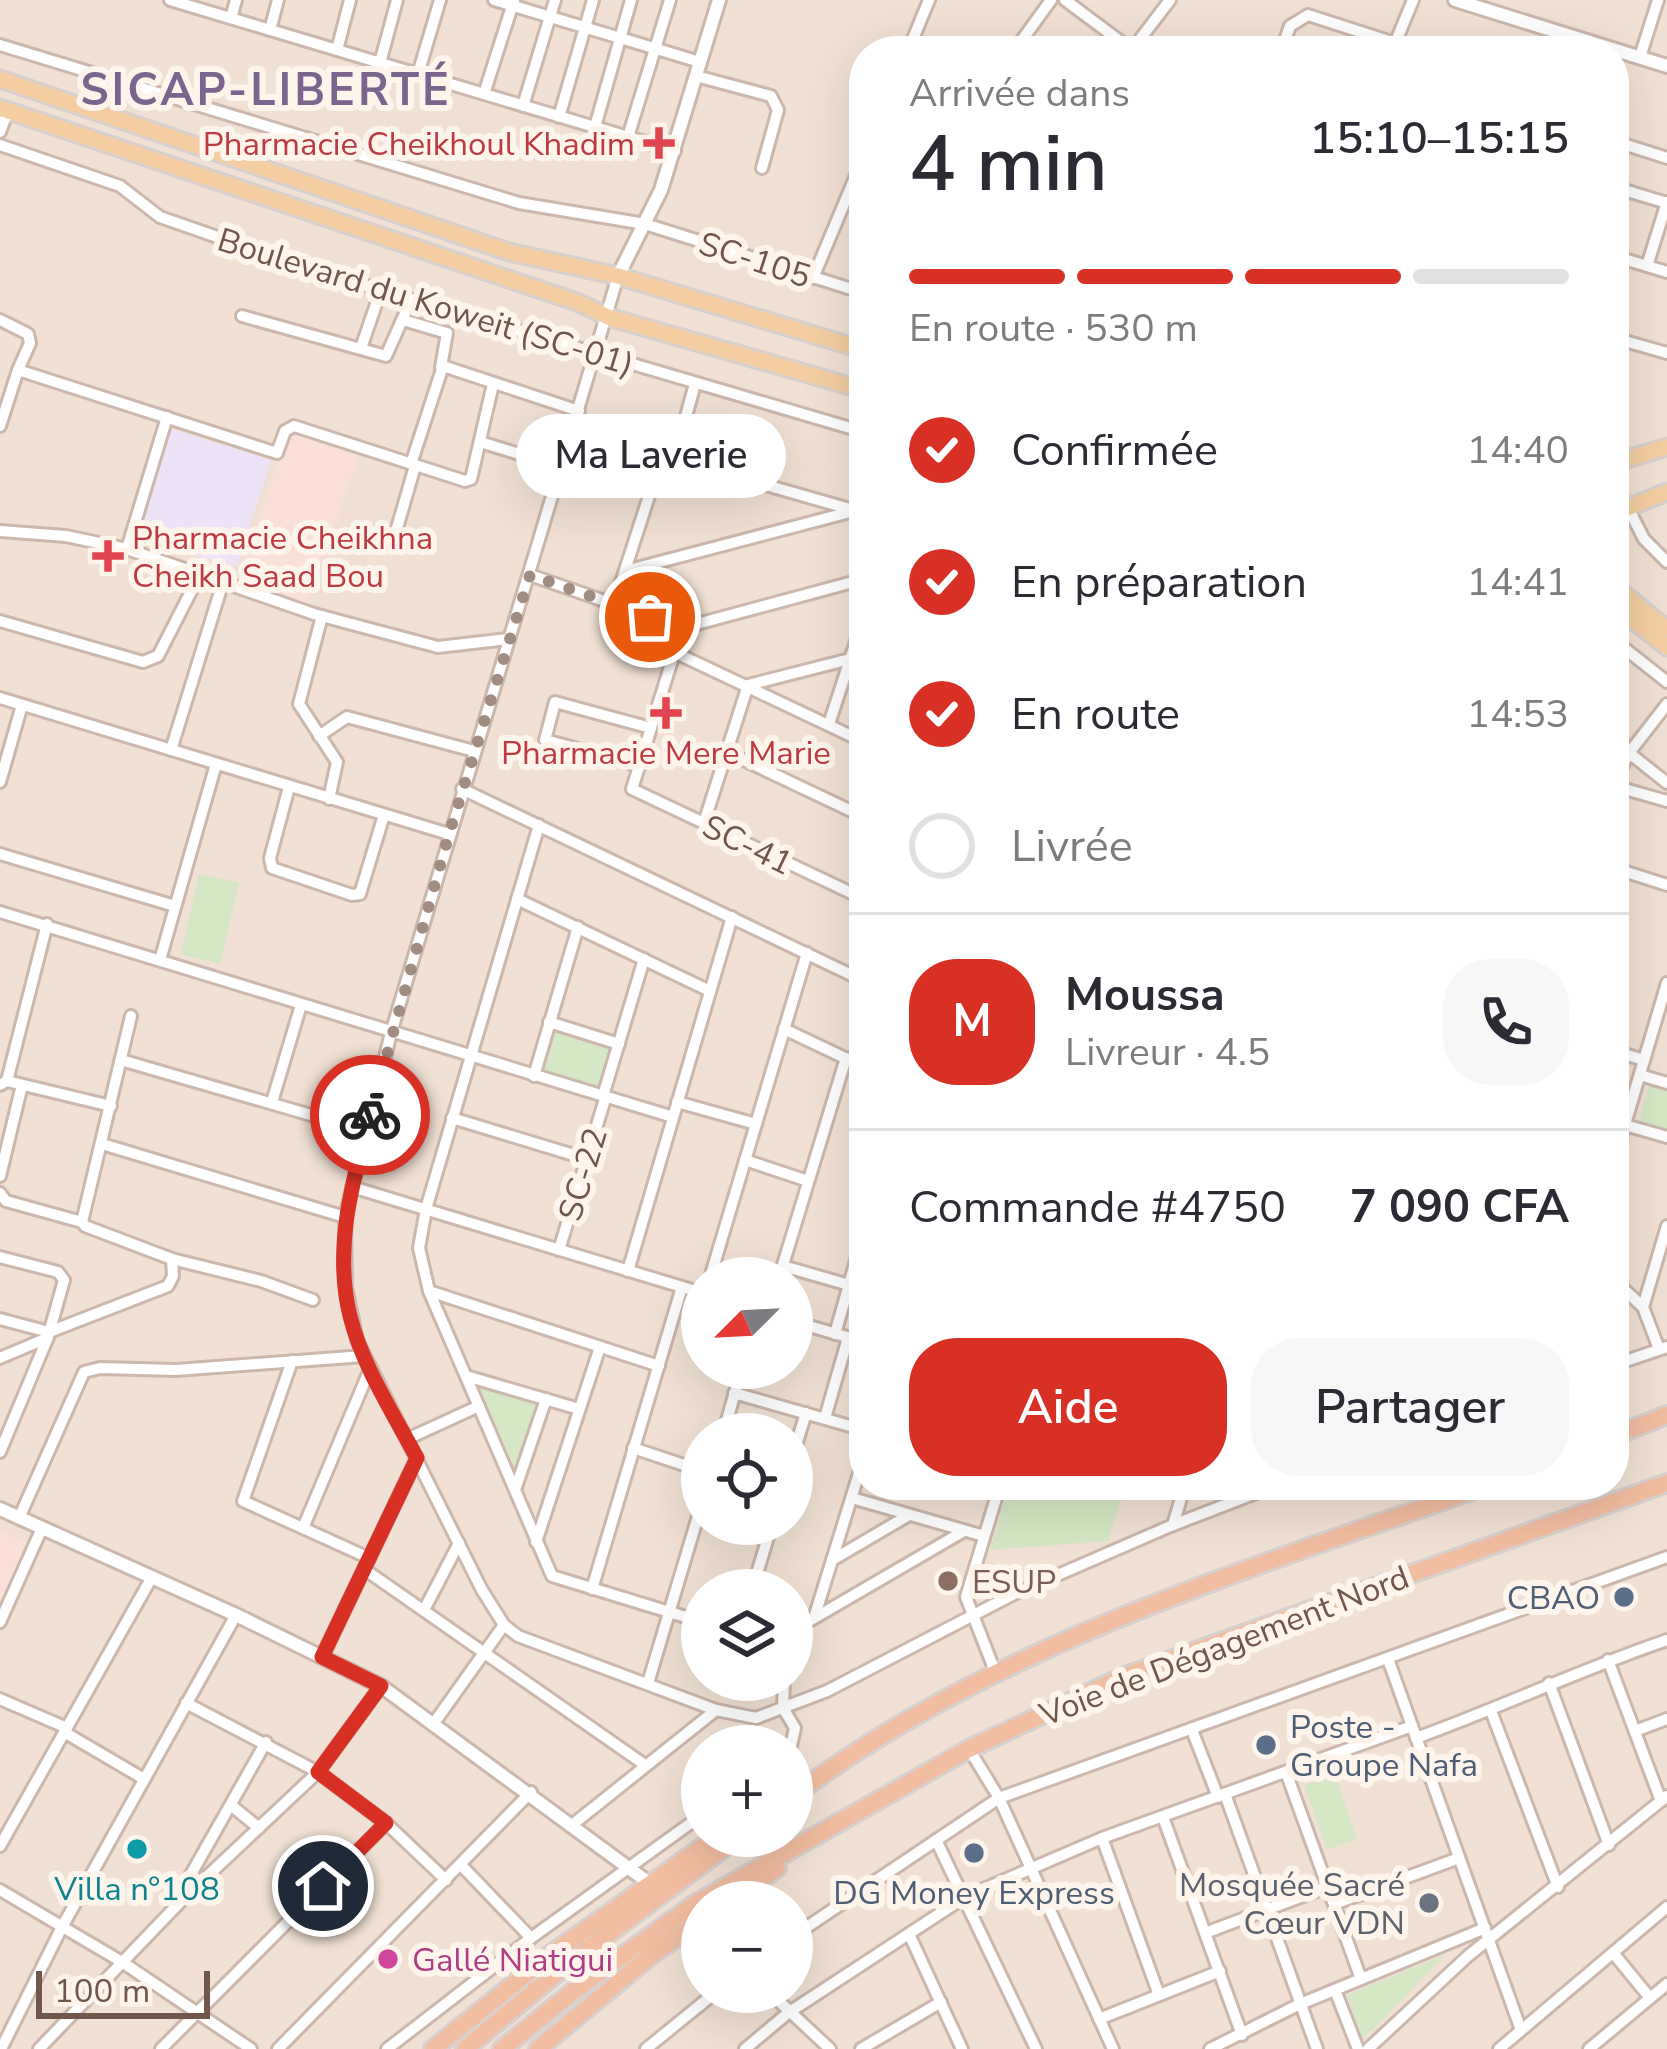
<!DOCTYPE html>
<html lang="fr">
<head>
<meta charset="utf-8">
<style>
	:root { --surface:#fff; --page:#f7f7f7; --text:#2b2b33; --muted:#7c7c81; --line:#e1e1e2; --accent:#d93025 }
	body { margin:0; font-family:"Nunito Sans",sans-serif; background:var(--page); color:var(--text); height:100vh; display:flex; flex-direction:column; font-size:45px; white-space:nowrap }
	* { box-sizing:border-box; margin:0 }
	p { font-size:39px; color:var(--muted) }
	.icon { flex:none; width:66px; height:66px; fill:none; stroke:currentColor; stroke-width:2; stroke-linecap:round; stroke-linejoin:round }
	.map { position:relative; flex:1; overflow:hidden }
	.drawer { position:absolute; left:849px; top:36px; width:780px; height:1464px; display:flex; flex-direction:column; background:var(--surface); border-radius:48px; box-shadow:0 12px 48px #0002 }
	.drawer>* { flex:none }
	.needle { width:78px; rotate:246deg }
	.fabs { position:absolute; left:681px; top:1257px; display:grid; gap:24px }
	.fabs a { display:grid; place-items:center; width:132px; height:132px; border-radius:50%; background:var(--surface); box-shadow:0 12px 48px #0002; font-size:60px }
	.scale { position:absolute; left:36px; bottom:30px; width:174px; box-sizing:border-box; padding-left:12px; border:6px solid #71564c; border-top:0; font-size:33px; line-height:42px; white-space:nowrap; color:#71564c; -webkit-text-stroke:9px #fdf4eb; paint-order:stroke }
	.pin { position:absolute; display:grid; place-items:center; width:102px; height:102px; color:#fff; margin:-51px; border:6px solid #fff; border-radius:50%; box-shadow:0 3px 12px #0007 }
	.courier { position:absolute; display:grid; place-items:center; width:120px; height:120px; margin:-60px; border:9px solid #d93025; border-radius:50%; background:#fff; color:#222; box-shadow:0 3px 15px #0007 }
	.bubble { position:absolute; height:84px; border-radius:42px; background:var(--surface); box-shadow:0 12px 48px #0002; font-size:39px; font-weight:600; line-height:84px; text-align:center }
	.head em { font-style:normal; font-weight:600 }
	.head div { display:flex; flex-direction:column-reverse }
	.head { display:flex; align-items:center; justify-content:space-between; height:204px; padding:0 60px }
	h1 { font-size:78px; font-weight:600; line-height:90px }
	.bar { display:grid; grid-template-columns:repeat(4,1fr); gap:18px 12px; align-content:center; height:144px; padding:0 60px }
	.bar i { height:15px; border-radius:9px; background:var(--line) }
	.bar .active { background:var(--accent) }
	.bar p { grid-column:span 4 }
	.line { display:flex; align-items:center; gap:30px; padding:0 60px; border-top:3px solid var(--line) }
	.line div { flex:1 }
	.round { display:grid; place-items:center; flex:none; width:126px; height:126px; border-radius:48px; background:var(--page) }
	ol { padding:0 60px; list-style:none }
	li { display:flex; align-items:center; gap:36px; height:132px }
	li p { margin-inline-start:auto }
	li .icon { padding:12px; border-radius:50%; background:var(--accent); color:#fff; stroke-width:4 }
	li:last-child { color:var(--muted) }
	li i { width:66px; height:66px; border:6px solid var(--line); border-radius:50% }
	.cta { display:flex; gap:24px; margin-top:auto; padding:24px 60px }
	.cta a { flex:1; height:138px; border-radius:48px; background:var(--accent); color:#fff; font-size:48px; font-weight:600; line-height:138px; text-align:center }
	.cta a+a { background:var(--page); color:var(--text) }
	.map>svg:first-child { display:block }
	.residential { fill:#f1e1d4; fill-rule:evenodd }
	.commercial { fill:#fae0d9 }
	.education { fill:#ede2f7 }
	.green { fill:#d5e7c4 }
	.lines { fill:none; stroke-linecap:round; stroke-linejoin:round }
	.minor-casing { stroke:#cbb7ac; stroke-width:16 }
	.tertiary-casing { stroke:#cbb7ac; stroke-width:18 }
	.primary-casing { stroke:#d7d0cd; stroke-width:21 }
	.trunk-casing { stroke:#d7d0cd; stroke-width:22 }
	.minor { stroke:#fff; stroke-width:10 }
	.tertiary { stroke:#fff; stroke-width:12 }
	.primary { stroke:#f4cea2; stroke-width:15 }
	.trunk { stroke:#f2bea1; stroke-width:16 }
	.done { stroke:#a18c82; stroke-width:12; stroke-dasharray:0 21.6 }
	.route { stroke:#d93025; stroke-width:15 }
	.health-dot { fill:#e0444e; stroke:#fdf4eb; stroke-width:4.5 }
	.education-dot { fill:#8d6e63; stroke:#fdf4eb; stroke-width:4.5 }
	.service-dot { fill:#5c6f8a; stroke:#fdf4eb; stroke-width:4.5 }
	.culture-dot { fill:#0f9aa8; stroke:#fdf4eb; stroke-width:4.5 }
	.worship-dot { fill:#6b7280; stroke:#fdf4eb; stroke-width:4.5 }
	.hotel-dot { fill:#d1479c; stroke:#fdf4eb; stroke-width:4.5 }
	.labels { text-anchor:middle; stroke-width:12; stroke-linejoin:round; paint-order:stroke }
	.health-label { font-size:33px; fill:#be3a42; stroke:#fdf4eb; text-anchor:end }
	.street-label { font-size:33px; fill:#71564c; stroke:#fdf4eb }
	.education-label { font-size:33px; fill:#785e54; stroke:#fdf4eb; text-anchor:start }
	.service-label { font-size:33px; fill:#4e5e75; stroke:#fdf4eb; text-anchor:end }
	.worship-label { font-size:33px; fill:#5b616d; stroke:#fdf4eb; text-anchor:end }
	.culture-label { font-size:33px; fill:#0d838f; stroke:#fdf4eb }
	.hotel-label { font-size:33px; fill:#b23c85; stroke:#fdf4eb; text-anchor:start }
	.district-label { font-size:45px; font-weight:bold; letter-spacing:3px; fill:#7b648d; stroke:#fdf4eb }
</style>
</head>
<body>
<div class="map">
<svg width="1667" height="2049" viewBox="0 0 1667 2049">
	<rect width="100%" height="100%" fill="#faf0e5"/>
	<path class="residential" d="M0 0H1667V2049H0ZM864 51H1614V1485H864ZM702 1278H792V1368H702ZM702 1434H792V1524H702ZM702 1590H792V1680H702ZM702 1746H792V1836H702ZM702 1902H792V1992H702Z"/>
	<g class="commercial">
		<path d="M289 431 359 456 306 607 236 581Z"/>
		<path d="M0 1531 29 1544 0 1609Z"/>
	</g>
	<path class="education" d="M172 429 271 460 236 567 138 540Z"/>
	<g class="green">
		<path d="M199 874 239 883 220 964 181 954Z"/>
		<path d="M555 1022 615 1043 599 1093 539 1073Z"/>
		<path d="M1649 1086 1667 1091V1133L1638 1125Z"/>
		<path d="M477 1384 539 1405 518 1475Z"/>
		<path d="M1010 1485H1125L1108 1541 990 1550Z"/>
		<path d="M1335 1775 1357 1839 1327 1850 1304 1785Z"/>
		<path d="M1445 1955 1373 2030 1362 2038 1347 1995Z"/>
	</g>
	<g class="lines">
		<defs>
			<g id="minor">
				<path d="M170 0 675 151"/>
				<path d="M494 0 700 62"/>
				<path d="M1065 0 1132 50"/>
				<path d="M231 18 236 0"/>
				<path d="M270 30 278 0"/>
				<path d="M0 45 519 203 645 224 864 293"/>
				<path d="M337 50 350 0"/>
				<path d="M908 51 929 0"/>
				<path d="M1014 51 1051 0"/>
				<path d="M1131 51 1170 0"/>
				<path d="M1281 51 1290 26 1308 15 1395 43"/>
				<path d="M1392 51 1413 0"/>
				<path d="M1640 57 1658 0"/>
				<path d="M380 63 397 0"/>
				<path d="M418 74 440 0"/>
				<path d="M696 76 771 96 778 110 762 168"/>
				<path d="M484 94 514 0"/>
				<path d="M523 106 555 0"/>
				<path d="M559 117 593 0"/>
				<path d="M595 127 631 0"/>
				<path d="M0 132 8 111"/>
				<path d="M628 137 670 0"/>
				<path d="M1614 141 1667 158"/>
				<path d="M0 145 120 186 160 217 309 269 864 432"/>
				<path d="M1614 187 1667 203"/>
				<path d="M1614 256 1667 272"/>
				<path d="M1647 266 1667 202"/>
				<path d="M618 276 391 1033 345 1217 346 1287 357 1340 482 1590 504 1625 518 1636 716 1710 756 1718 827 1691 1014 1594 1173 1525 1277 1485"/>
				<path d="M813 278 864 156"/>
				<path d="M242 316 386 356 411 300"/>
				<path d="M0 320 28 334 30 343 18 370 277 453 285 431 294 426 465 481 471 479 493 384"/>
				<path d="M403 320 447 333 441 367"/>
				<path d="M1614 338 1667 353"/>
				<path d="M361 348 381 290"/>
				<path d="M167 417 127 549 314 614 438 647 508 639"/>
				<path d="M0 426 18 370"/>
				<path d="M573 430 864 513"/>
				<path d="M480 442 562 467"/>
				<path d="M674 459 695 384"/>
				<path d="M411 464 443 366 579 411"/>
				<path d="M1628 508 1644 539 1667 562"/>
				<path d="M0 531 66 536 127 549"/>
				<path d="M393 542 415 466"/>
				<path d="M625 571 854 511"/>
				<path d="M530 575 682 628 864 579"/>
				<path d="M614 604 662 456"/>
				<path d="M322 616 299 704 337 762 329 799"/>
				<path d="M0 621 143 662 158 656 200 574"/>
				<path d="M682 628 632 789 864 899"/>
				<path d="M1614 640 1667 682"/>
				<path d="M674 652 864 742"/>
				<path d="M0 698 449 834"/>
				<path d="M829 724 864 617"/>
				<path d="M319 736 347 717 474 751"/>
				<path d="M1614 741 1667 783"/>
				<path d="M171 750 223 582"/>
				<path d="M727 752 864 817"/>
				<path d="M640 766 545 740 555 702 651 728"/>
				<path d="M0 782 22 705"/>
				<path d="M1614 783 1629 753 1667 704"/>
				<path d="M1614 786 1667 801"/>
				<path d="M289 787 270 858 272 868 352 895 360 894 384 815"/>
				<path d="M462 789 864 981"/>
				<path d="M704 823 748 685 850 659"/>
				<path d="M539 825 426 1209 419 1248 429 1291 552 1576 702 1622"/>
				<path d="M0 854 175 906"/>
				<path d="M1614 868 1667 885"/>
				<path d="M517 899 710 991"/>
				<path d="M1614 902 1624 870"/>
				<path d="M0 912 673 1117"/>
				<path d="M160 960 216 764"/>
				<path d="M549 1022 619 1044"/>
				<path d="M784 1029 864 1067"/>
				<path d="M1614 1051 1644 1060"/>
				<path d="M121 1060 366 1131"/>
				<path d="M1640 1075 1667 1083"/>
				<path d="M534 1076 578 927"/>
				<path d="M7 1081 47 924"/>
				<path d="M0 1085 7 1081 111 1106"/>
				<path d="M603 1096 644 959"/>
				<path d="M272 1102 301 1005"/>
				<path d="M677 1102 756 1124"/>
				<path d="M452 1118 587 1159"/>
				<path d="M1625 1125 1667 1137"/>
				<path d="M102 1144 345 1217"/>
				<path d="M745 1160 808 1181"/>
				<path d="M1614 1161 1667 983"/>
				<path d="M0 1176 22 1085"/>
				<path d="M352 1187 702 1293"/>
				<path d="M0 1193 6 1201 82 1222 85 1226 172 1259 173 1276 168 1286 49 1332 0 1319"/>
				<path d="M82 1222 131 1016"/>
				<path d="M559 1250 605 1099"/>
				<path d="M0 1257 58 1272 64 1280 48 1337 0 1452"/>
				<path d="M172 1259 261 1281 313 1300"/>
				<path d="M783 1266 849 1285"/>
				<path d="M628 1271 732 917"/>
				<path d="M710 1278 807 953"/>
				<path d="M779 1278 846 1058"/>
				<path d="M1614 1280 1643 1307 1659 1349"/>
				<path d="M429 1291 659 1366"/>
				<path d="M1643 1307 1667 1226"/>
				<path d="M792 1321 864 1342"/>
				<path d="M835 1334 864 1232"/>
				<path d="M0 1358 47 1338"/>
				<path d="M292 1361 243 1501 369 1558"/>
				<path d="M1614 1365 1667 1347"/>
				<path d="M466 1376 579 1409"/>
				<path d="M734 1393 864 1430"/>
				<path d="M825 1418 848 1338"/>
				<path d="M723 1434 742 1368"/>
				<path d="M407 1439 479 1406"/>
				<path d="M633 1448 702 1471"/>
				<path d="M792 1458 806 1413"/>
				<path d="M515 1490 546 1399"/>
				<path d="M852 1498 984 1536"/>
				<path d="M19 1518 84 1372 100 1368 176 1370 364 1356"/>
				<path d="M1173 1525 1185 1485"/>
				<path d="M303 1528 370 1369"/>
				<path d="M536 1542 600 1347"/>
				<path d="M834 1559 909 1515"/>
				<path d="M364 1569 645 1765"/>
				<path d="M592 1589 682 1287"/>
				<path d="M752 1590 772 1524"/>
				<path d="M424 1610 459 1543"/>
				<path d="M815 1615 864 1457"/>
				<path d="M0 1622 42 1528"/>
				<path d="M792 1631 964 1531"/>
				<path d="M322 1657 417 1458"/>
				<path d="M1388 1659 1521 2030"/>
				<path d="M1608 1660 1661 1801"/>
				<path d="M996 1674 966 1597 1000 1485"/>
				<path d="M784 1680 783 1708 795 1728 791 1746"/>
				<path d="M648 1683 702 1503"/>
				<path d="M1549 1683 1609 1845"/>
				<path d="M0 1699 67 1728"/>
				<path d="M186 1703 318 1772 386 1823 446 1880"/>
				<path d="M1491 1711 1558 1887"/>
				<path d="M434 1723 504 1625"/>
				<path d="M1192 1730 1218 1797"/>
				<path d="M1635 1731 1667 1719"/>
				<path d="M64 1732 144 1779"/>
				<path d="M1416 1738C1501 1707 1582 1669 1667 1640"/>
				<path d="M969 1749 999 1798 1113 2049"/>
				<path d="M1286 1772 1361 1979"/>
				<path d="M1225 1794 1317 2049"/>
				<path d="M232 1806 259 1828"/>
				<path d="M1163 1817 1242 2035"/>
				<path d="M572 1825 716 1710"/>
				<path d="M1102 1838 1159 1995"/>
				<path d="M936 1840 1036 2049"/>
				<path d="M0 1846 152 1577"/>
				<path d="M461 1865 531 1938"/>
				<path d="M0 1890 122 1962 251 2049"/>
				<path d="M184 1897 186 1883 266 1742"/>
				<path d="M1334 1904 1459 1858"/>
				<path d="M1205 1933 1327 1887"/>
				<path d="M910 1936 962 2049"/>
				<path d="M792 1937 999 1798 1667 1557"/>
				<path d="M1614 1954 1650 1998"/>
				<path d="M1335 1990 1358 2049"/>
				<path d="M769 1992 830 2049"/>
				<path d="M1099 2019 1220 1971"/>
				<path d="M1 2049 62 1927 236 1615"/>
				<path d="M39 2049 184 1898 318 1772 381 1686"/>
				<path d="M161 2049 386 1823"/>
				<path d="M278 2049 531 1792"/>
				<path d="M387 2049 531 1938 702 1815"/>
				<path d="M646 2049 716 1992"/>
				<path d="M745 2049 788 2013 965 1897 1102 1838 1412 1726"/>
				<path d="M861 2049 941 2002"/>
				<path d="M1210 2049 1300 2004 1485 1928"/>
				<path d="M1368 2049 1468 1956 1667 1796"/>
				<path d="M1499 2049 1667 1907"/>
				<path d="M1589 2049 1667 1984"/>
			</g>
			<g id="tertiary">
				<path d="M1455 0 1667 66"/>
				<path d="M618 276 661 190 719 0"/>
				<path d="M0 1509 236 1615 381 1686 649 1883"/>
			</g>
			<g id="primary">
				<path d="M0 79 509 252 618 276 864 350"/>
				<path d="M0 108 577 302 608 317 864 390"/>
				<path d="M1614 463 1667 447"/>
				<path d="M1614 513 1667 492"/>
				<path d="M1614 586 1667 629"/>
				<path d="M1614 605 1667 647"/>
			</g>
			<g id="trunk">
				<path d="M1614 1436 1667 1415"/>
				<path d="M792 1797C996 1642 1250 1570 1488 1485"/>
				<path d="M729 1902 777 1868"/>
				<path d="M433 2049 550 1955 718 1836"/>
				<path d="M465 2049 564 1967 740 1836"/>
				<path d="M502 2049 575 1990 695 1904 969 1749 1125 1676 1667 1483"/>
				<path d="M538 2049 654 1953 702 1920"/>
			</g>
		</defs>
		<use href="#minor" class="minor-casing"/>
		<use href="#tertiary" class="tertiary-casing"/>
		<use href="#primary" class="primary-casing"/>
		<use href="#trunk" class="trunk-casing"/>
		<use href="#minor" class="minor"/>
		<use href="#tertiary" class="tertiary"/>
		<use href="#primary" class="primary"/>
		<use href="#trunk" class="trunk"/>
	</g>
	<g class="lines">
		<path class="done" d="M370 1115 449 834 530 575 650 617"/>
		<path class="route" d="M323 1886 386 1823 318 1772 381 1686 322 1657 417 1458C393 1413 362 1365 350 1316 333 1248 353 1180 370 1115"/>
	</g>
	<g class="health-dot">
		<path d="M653 125h12v12h12v12h-12v12h-12v-12h-12v-12h12z"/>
		<path d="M102 538h12v12h12v12h-12v12h-12v-12h-12v-12h12z"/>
		<path d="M660 695h12v12h12v12h-12v12h-12v-12h-12v-12h12z"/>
	</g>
	<circle class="education-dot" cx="948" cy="1581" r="12"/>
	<g class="service-dot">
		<circle cx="1624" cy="1597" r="12"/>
		<circle cx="1266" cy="1745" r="12"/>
		<circle cx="974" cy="1853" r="12"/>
	</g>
	<circle class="culture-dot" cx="137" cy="1849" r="12"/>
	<circle class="worship-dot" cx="1429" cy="1903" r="12"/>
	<circle class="hotel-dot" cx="388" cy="1959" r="12"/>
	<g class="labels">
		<g class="health-label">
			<text x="635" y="155">Pharmacie Cheikhoul Khadim</text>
			<text x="132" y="549" text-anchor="start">Pharmacie Cheikhna<tspan x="132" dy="38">Cheikh Saad Bou</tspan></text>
			<text x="666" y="764" text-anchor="middle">Pharmacie Mere Marie</text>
		</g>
		<g class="street-label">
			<text transform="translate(755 259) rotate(18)" y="12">SC-105</text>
			<text transform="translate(426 301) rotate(17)" y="12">Boulevard du Koweit (SC-01)</text>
			<text transform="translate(748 844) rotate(26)" y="12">SC-41</text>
			<text transform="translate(582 1174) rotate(-73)" y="12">SC-22</text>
			<text transform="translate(1224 1645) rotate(-21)" y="12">Voie de Dégagement Nord</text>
		</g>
		<g class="education-label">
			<text x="972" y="1593">ESUP</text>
		</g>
		<g class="service-label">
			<text x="1600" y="1609">CBAO</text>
			<text x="1290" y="1738" text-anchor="start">Poste -<tspan x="1290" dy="38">Groupe Nafa</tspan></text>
			<text x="974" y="1904" text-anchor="middle">DG Money Express</text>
		</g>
		<g class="worship-label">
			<text x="1405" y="1896">Mosquée Sacré<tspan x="1405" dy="38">Cœur VDN</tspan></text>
		</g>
		<g class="culture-label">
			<text x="137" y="1900">Villa n°108</text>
		</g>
		<g class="hotel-label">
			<text x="412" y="1971">Gallé Niatigui</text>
		</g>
		<g class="district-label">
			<text x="266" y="105">SICAP-LIBERTÉ</text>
		</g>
	</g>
</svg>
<div class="fabs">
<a><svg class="needle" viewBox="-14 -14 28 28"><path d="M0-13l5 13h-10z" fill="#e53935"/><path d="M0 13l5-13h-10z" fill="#7c7c81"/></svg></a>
<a><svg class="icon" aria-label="locate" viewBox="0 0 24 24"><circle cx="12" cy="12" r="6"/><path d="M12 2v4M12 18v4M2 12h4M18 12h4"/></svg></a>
<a><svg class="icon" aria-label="layers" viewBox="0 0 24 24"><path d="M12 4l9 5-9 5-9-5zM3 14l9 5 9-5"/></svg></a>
<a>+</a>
<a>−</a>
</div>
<div class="scale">100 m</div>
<div class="pin" style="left:650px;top:617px;background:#ea580c"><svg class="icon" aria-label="bag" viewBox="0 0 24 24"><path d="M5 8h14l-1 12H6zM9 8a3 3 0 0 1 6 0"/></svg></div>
<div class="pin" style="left:323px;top:1886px;background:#1f2937"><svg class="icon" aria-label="home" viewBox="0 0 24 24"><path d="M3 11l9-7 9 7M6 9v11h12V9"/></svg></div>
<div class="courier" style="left:370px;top:1115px"><svg class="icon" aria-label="bike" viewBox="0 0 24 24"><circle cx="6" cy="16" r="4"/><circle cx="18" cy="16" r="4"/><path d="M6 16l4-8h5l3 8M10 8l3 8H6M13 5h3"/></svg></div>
<div class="bubble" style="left:516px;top:414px;width:270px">Ma Laverie</div>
<section class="drawer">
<div class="head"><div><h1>4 min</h1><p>Arrivée dans</p></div><em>15:10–15:15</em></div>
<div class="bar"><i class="active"></i><i class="active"></i><i class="active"></i><i></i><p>En route · 530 m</p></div>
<ol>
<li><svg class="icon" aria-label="check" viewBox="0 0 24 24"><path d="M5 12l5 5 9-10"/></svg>Confirmée<p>14:40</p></li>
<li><svg class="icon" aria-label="check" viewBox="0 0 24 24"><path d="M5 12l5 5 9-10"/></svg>En préparation<p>14:41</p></li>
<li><svg class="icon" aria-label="check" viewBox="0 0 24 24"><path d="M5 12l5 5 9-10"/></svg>En route<p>14:53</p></li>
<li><i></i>Livrée</li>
</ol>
<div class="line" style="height:216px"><b class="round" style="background:var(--accent);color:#fff">M</b><div><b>Moussa</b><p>Livreur · 4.5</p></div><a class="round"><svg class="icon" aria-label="phone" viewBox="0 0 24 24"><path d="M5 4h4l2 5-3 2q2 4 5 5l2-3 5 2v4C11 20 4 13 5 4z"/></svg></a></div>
<div class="line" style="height:156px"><div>Commande #4750</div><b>7 090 CFA</b></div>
<div class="cta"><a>Aide</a><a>Partager</a></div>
</section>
</div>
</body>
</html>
